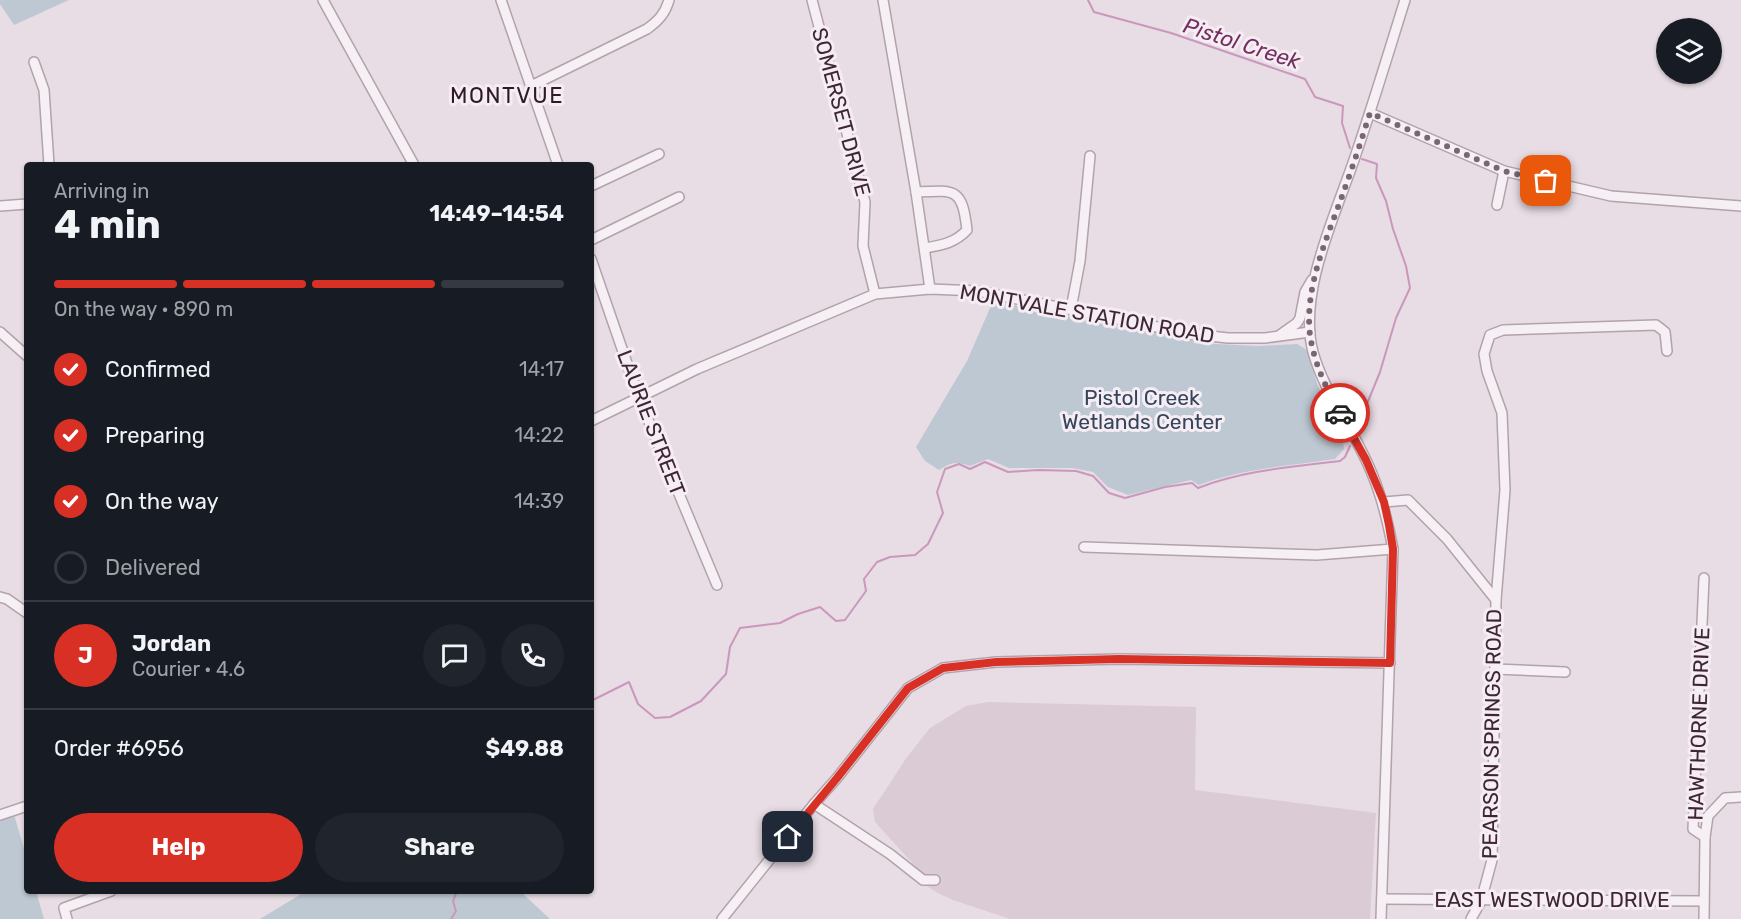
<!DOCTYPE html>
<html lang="en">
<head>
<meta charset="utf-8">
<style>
	:root { --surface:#171b24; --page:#20242c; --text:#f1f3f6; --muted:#9ea1a6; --line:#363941; --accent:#d93025 }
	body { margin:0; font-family:Rubik,sans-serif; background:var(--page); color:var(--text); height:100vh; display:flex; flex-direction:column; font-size:22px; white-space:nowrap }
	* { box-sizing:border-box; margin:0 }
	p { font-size:20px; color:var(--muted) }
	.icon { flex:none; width:33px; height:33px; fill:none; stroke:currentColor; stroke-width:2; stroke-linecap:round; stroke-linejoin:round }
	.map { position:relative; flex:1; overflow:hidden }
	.drawer { position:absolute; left:24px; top:162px; width:570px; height:732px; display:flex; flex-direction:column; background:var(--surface); border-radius:6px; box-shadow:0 2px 4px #0004 }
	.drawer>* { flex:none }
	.buttons { position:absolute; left:1656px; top:18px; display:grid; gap:12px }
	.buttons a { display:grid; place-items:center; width:66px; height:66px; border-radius:50%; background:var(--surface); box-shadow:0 2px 4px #0004; font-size:30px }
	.pin { position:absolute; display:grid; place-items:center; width:51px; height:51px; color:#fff; margin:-26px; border-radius:12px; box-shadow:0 3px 9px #0006 }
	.courier { position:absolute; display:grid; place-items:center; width:60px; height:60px; margin:-30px; border:4px solid #d93025; border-radius:50%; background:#fff; color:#222; box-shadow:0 2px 8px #0007 }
	.overview em { font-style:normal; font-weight:700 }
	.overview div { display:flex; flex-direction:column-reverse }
	.overview { display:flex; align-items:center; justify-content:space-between; height:102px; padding:0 30px }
	h1 { font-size:39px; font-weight:700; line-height:45px }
	.bar { display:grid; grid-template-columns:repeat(4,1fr); gap:9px 6px; align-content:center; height:72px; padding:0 30px }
	.bar i { height:8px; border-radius:4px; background:var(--line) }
	.bar .active { background:var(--accent) }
	.bar p { grid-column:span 4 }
	.line { display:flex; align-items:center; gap:15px; padding:0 30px; border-top:2px solid var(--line) }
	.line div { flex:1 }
	.round { display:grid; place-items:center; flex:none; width:63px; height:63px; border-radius:32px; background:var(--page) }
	ol { padding:0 30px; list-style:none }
	li { display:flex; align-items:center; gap:18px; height:66px }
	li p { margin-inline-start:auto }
	li .icon { padding:6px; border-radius:50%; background:var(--accent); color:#fff; stroke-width:4 }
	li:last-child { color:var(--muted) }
	li i { width:33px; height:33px; border:3px solid var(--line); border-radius:50% }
	.button { display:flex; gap:12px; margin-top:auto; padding:12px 30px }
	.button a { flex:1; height:69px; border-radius:36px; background:var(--accent); color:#fff; font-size:24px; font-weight:700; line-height:69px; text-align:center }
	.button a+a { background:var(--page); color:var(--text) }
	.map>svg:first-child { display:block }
	.built { fill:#dacbd4 }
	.green { fill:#bec8d2 }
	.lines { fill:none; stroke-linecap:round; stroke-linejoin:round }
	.stream { stroke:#ca97bd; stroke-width:2 }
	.minor-casing { stroke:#b2a2ac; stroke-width:12 }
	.minor { stroke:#f6f0f4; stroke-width:9 }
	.done { stroke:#7a6673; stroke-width:6; stroke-dasharray:0 10.8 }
	.route { stroke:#d93025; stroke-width:8 }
	.labels { text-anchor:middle; stroke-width:6; stroke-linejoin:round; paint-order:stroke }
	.street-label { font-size:21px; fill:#3f2636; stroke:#f5edf3 }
	.park-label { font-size:21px; fill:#33455b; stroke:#f5edf3 }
	.water-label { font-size:22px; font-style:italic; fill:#742f60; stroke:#f5edf3 }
	.neighbourhood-label { font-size:22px; letter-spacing:1.5px; fill:#301926; stroke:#f5edf3 }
</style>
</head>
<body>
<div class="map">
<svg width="1741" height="919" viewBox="0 0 1741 919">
	<rect width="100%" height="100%" fill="#e8dde4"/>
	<path class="built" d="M988 702 1196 707 1195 790 1376 813 1370 919H1010L953 900 938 893 917 880 916 867 875 822 873 809 907 757 930 728 966 706Z"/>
	<g class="green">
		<path d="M0 0H69L14 25 0 4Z"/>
		<path d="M993 301 1216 344 1258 346 1297 344 1304 348 1307 351 1318 386 1336 419 1334 425 1343 441 1344 449 1335 459C1289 466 1243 468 1199 485L1191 480 1128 495 1108 487 1093 472 1072 468H1009L988 459 970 466C957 461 951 462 939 470L925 461 916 447 967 361Z"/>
		<path d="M13 811 27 859V891H36L44 919H0V815Z"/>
		<path d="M306 891H520L550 919H260Z"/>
	</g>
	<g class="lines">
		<g class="stream">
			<path d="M1088 0 1094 12 1171 33 1305 79 1315 97 1343 106 1342 123 1350 148"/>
			<path d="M1358 426 1380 372 1396 318 1410 288 1406 266 1393 229 1386 201 1376 178 1377 164 1362 159"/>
			<path d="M591 701 629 682 638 704 655 718 670 717 701 701 726 674 730 647 740 628 780 623 798 614 820 607 836 621 845 620 866 591 864 579 877 562 890 557 915 555 928 544 943 513 937 492 945 469 959 464 970 469 985 462 1008 472 1038 470 1076 471 1093 476 1109 493 1125 498 1165 487 1192 483 1198 488C1245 470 1291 467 1340 461L1345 457 1350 446"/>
			<path d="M451 919 456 911 453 901 457 891"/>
		</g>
		<defs>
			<g id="minor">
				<path d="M323 0 414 165"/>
				<path d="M501 0 558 165"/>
				<path d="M812 0 865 202 863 246 875 294"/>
				<path d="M883 0 916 192 930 289"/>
				<path d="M34 62 44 90 49 165"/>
				<path d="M531 86 647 29C658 21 665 14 669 0"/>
				<path d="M1370 113 1504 171 1611 196 1741 206"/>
				<path d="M591 186 659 154"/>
				<path d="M916 192C956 190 962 188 967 230 955 243 942 245 925 248"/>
				<path d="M1497 205 1504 171"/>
				<path d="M0 206 27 204"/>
				<path d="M591 240 679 197"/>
				<path d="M591 259 639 398 717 585"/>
				<path d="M1071 309 1080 261 1090 156"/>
				<path d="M0 332 27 356"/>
				<path d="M1280 335 1297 323 1300 318 1305 292 1312 280"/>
				<path d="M591 421 697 369 875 294 930 289 978 291 1192 334 1228 338H1265L1310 332"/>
				<path d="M1384 502 1408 500 1447 539 1496 600 1492 860 1481 901 1471 919"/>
				<path d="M1084 547 1317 555 1393 549"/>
				<path d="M1704 578 1693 829 1705 837 1704 919"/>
				<path d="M0 597 7 599 27 613"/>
				<path d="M1496 600 1505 490 1502 413 1487 371 1484 354 1490 335 1503 330 1656 325 1665 332 1667 351"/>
				<path d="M1495 669 1565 672"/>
				<path d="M814 804 890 854 923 880H935"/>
				<path d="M0 815 27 806"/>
				<path d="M1705 837 1708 816 1725 798 1741 797"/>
				<path d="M1382 899 1704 901"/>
				<path d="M67 919 64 908 111 891"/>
				<path d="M722 919 814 804 837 778 908 688 943 668 996 662 1119 659 1390 663"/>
				<path d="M1381 919 1393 549C1386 513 1378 482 1361 450 1345 417 1323 388 1313 352 1297 291 1338 210 1357 151 1374 101 1389 51 1405 0"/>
			</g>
		</defs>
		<use href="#minor" class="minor-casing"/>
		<use href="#minor" class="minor"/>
	</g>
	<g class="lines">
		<path class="done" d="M1340 413C1326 388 1314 363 1310 335 1304 285 1329 234 1345 188 1354 163 1362 138 1370 113L1504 171 1546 181"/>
		<path class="route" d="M788 837 837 778 908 688 943 668 996 662 1119 659 1390 663 1393 549 1389 525 1384 502 1366 460 1340 413"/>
	</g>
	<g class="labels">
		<g class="street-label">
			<text transform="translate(841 112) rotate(75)" y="7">SOMERSET DRIVE</text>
			<text transform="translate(1087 314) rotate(10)" y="7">MONTVALE STATION ROAD</text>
			<text transform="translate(651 423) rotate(69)" y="7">LAURIE STREET</text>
			<text transform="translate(1699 724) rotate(-88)" y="7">HAWTHORNE DRIVE</text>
			<text transform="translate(1492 734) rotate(-89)" y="7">PEARSON SPRINGS ROAD</text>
			<text x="1552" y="907">EAST WESTWOOD DRIVE</text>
		</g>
		<g class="park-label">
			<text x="1142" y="405">Pistol Creek<tspan x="1142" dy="24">Wetlands Center</tspan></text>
		</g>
		<g class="water-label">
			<text transform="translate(1242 43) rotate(18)" y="8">Pistol Creek</text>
		</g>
		<g class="neighbourhood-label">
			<text x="507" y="103">MONTVUE</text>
		</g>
	</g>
</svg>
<div class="buttons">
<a><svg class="icon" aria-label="layers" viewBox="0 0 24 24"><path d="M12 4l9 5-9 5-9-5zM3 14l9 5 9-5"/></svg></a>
</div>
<div class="pin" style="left:1546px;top:181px;background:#ea580c"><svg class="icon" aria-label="bag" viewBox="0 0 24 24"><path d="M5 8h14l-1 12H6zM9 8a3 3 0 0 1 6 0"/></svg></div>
<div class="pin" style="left:788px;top:837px;background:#1f2937"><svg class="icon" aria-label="home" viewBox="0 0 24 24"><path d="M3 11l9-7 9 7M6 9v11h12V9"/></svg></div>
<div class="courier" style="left:1340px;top:413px"><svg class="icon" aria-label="car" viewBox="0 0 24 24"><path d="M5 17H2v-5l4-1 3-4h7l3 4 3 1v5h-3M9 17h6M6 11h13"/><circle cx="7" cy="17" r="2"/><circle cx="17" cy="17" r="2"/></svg></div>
<section class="drawer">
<div class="overview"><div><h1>4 min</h1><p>Arriving in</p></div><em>14:49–14:54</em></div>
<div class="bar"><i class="active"></i><i class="active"></i><i class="active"></i><i></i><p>On the way · 890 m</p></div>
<ol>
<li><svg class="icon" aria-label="check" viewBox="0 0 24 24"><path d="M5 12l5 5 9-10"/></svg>Confirmed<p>14:17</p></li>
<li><svg class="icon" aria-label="check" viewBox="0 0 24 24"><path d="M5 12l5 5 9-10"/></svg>Preparing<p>14:22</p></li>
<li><svg class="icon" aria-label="check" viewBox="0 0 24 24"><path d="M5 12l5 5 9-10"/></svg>On the way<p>14:39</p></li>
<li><i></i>Delivered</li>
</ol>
<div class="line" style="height:108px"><b class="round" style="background:var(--accent);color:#fff">J</b><div><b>Jordan</b><p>Courier · 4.6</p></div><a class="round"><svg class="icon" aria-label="chat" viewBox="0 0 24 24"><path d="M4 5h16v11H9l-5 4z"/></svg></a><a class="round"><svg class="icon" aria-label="phone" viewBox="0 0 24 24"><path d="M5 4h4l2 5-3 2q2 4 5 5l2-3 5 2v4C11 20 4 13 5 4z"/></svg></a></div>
<div class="line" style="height:78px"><div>Order #6956</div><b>$49.88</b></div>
<div class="button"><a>Help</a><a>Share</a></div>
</section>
</div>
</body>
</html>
